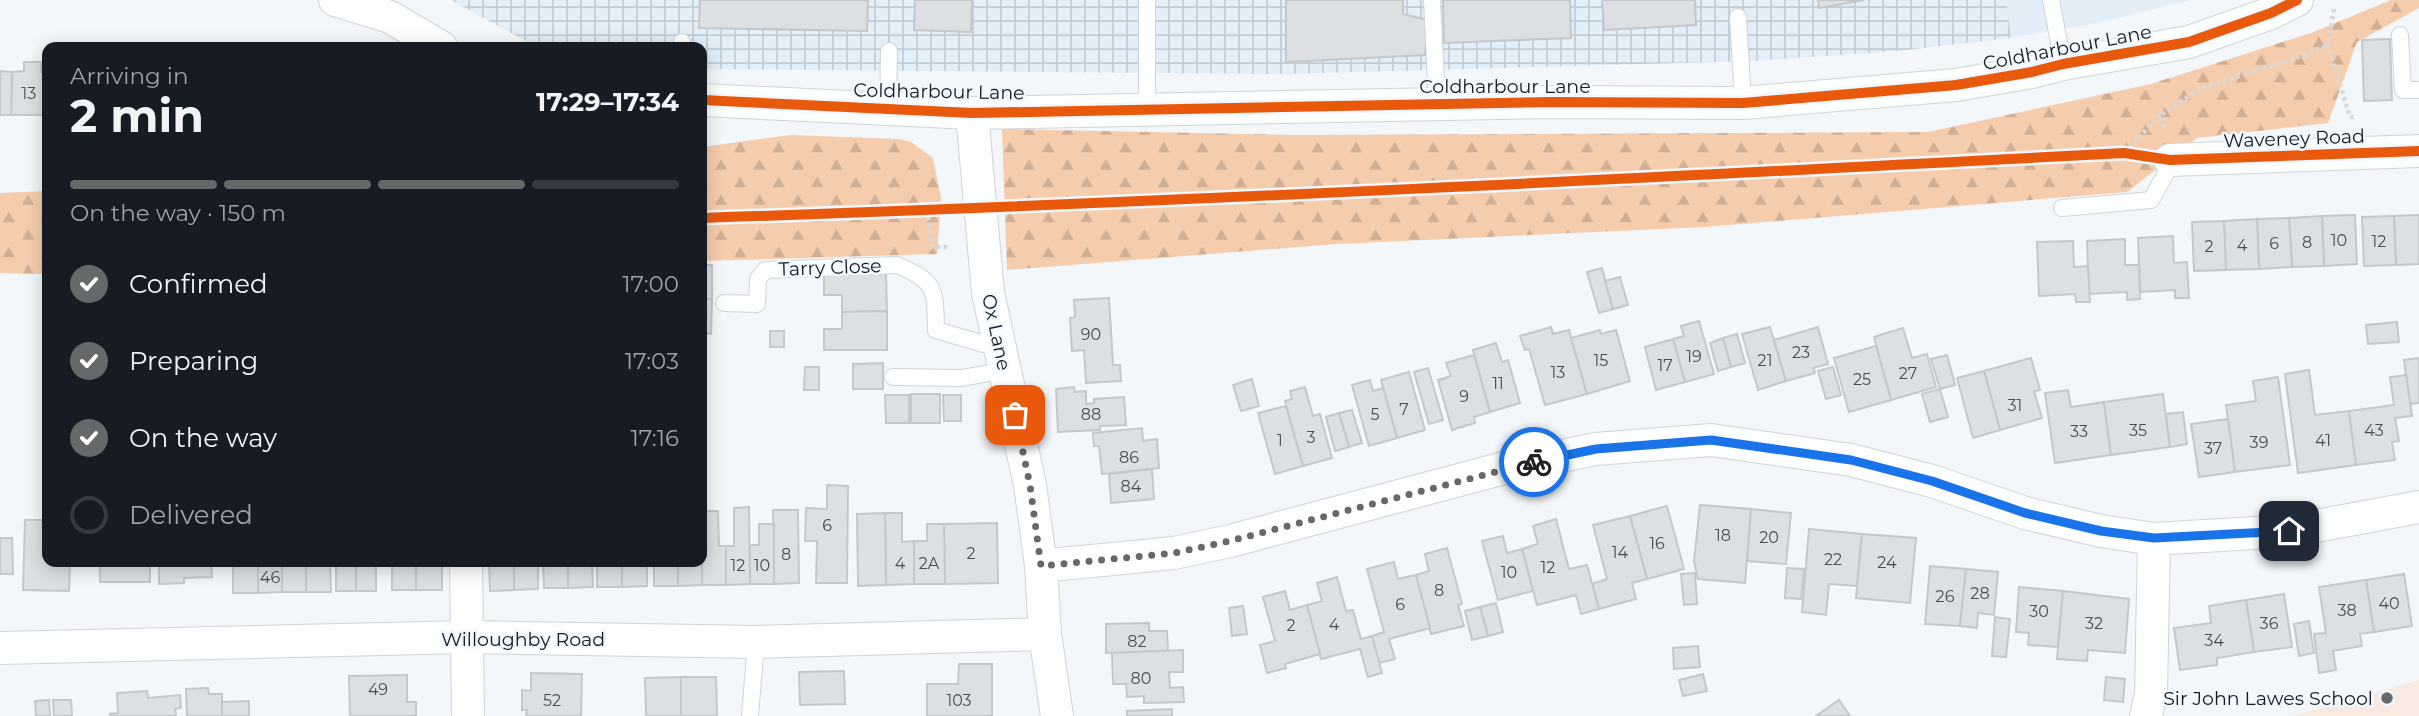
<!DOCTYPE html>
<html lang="en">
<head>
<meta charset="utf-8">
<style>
	:root { --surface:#171b24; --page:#20242c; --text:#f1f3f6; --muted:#9ea1a6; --line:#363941; --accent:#65696c }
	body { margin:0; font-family:Montserrat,sans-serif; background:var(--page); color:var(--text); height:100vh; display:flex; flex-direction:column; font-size:26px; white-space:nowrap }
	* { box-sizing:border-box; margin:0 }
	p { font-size:23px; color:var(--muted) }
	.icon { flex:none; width:38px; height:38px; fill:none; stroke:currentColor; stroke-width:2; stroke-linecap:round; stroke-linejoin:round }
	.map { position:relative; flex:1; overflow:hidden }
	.details { position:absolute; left:42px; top:42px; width:665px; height:525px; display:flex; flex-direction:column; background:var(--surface); border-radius:14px; box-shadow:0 4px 18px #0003 }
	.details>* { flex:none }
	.pin { position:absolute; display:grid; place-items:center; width:60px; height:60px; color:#fff; margin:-30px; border-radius:14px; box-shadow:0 4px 10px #0006 }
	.courier { position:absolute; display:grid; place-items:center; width:70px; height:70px; margin:-35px; border:5px solid #1a73e8; border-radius:50%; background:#fff; color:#222; box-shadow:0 2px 9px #0007 }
	.headline em { font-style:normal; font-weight:700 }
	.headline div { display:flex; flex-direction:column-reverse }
	.headline { display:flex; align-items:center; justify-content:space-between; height:119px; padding:0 28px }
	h1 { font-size:46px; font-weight:700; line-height:52px }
	.bar { display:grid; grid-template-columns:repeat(4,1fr); gap:10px 7px; align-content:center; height:84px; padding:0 28px }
	.bar i { height:9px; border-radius:5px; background:var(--line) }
	.bar .active { background:var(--accent) }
	.bar p { grid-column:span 4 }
	ol { padding:0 28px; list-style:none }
	li { display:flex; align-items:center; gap:21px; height:77px }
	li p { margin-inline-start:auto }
	li .icon { padding:7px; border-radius:50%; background:var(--accent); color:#fff; stroke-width:4 }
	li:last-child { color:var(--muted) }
	li i { width:38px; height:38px; border:4px solid var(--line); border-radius:50% }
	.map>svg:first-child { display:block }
	.built { fill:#e2eef8 }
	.industrial { fill:url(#industrial-grid) }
	.forest { fill:url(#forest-firs) }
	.park { fill:#f8eae0 }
	.building { fill:#dce0e3; stroke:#c4c8cb; stroke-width:2 }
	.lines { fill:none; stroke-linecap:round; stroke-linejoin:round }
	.lane-casing { stroke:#d0d4d7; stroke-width:18 }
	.street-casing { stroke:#d0d4d7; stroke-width:34 }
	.path { stroke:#d8d9db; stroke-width:4.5; stroke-dasharray:3.5 3.5; stroke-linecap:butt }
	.lane { stroke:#fdfefe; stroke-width:16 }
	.street { stroke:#fdfefe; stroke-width:32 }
	.cycleway-casing { stroke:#f0f7fd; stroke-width:15 }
	.cycleway { stroke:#e8590c; stroke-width:10 }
	.done { stroke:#65696c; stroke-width:7; stroke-dasharray:0 12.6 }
	.route { stroke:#1a73e8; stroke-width:9 }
	.poi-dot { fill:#65696c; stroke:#f0f7fd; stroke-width:2.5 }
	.labels { text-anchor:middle; stroke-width:5; stroke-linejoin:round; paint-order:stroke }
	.number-label { font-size:16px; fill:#494d50 }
	.street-label { font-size:19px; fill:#181c1f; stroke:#f0f7fd }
	.poi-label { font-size:19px; fill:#181c1f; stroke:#f0f7fd; text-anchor:end }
</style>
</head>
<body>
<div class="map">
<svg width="2419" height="716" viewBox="0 0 2419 716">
	<defs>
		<pattern id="industrial-grid" width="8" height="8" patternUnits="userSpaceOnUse" patternTransform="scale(1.75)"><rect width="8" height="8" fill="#e2eef8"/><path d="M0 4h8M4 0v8" fill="none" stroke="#c1ccd4"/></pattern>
		<pattern id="forest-firs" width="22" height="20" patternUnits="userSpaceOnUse" patternTransform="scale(1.75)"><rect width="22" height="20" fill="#f5ccac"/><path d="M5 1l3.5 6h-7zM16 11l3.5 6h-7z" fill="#d1af94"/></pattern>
	</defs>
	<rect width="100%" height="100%" fill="#f3f7fa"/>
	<path class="built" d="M2006 0H2189L2102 22 2011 38Z"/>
	<path class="industrial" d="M451 0H2006L2011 38 1897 51 1753 61 1285 74 702 69V47H542L533 45Z"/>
	<g class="forest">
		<path d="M2391 0H2419V8L2357 42 2328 123 2197 138 2127 192 1704 227 1337 244 1007 270 1002 129 1297 135 1928 132 2151 84 2311 33Z"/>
		<path d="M790 135 898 139 911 142 933 158 941 198 937 254 702 261V147Z"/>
		<path d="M47 191V274L0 273V193Z"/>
	</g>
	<path class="park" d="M2419 680V716H2292Z"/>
	<g class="building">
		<path d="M700 0H868L867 31 699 28Z"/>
		<path d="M915 0H972L971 32 914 30Z"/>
		<path d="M1286 0H1403V14L1428 20 1425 55 1286 62Z"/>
		<path d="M1443 0H1570L1571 38 1444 43Z"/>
		<path d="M1602 0H1695L1696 25 1604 30Z"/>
		<path d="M1818 0H1864L1819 8Z"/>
		<path d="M2390 39 2392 100 2364 101 2362 40Z"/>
		<path d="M24 62H41V72H47V133H43V115H11L12 72 24 71Z"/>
		<path d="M0 71 12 72 11 115H0Z"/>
		<path d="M2355 215 2357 264 2324 266 2322 216Z"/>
		<path d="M2419 215V264L2396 265 2394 216Z"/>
		<path d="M2322 216 2324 266 2292 267 2289 218Z"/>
		<path d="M2394 216 2396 265 2364 266 2362 217Z"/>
		<path d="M2289 218 2292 267 2259 269 2257 219Z"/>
		<path d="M2257 219 2259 269 2226 270 2224 221Z"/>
		<path d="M2224 221 2226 270 2194 271 2192 222Z"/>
		<path d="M2173 236 2174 263 2187 262 2189 298H2175V290L2140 292 2138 238Z"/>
		<path d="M2125 239V265H2139L2140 299 2127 300V292L2089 294 2087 241Z"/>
		<path d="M2073 241 2074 267 2088 266 2090 302H2076L2075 294 2039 296 2037 242Z"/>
		<rect x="702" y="265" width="10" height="34"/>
		<path d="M1602 268 1613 309 1599 313 1587 272Z"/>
		<path d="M886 273 887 311 842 312V295H824V274Z"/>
		<path d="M1620 277 1628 305 1613 309 1605 281Z"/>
		<path d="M1109 298 1113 365H1120L1121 381 1086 383 1084 350 1072 351 1070 318 1075 317 1074 300Z"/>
		<path d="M702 299H712L711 334 702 333Z"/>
		<path d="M887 311V350H824V329H842V312Z"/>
		<path d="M1699 321 1714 374 1685 382 1673 339 1684 336 1681 326Z"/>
		<path d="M2397 322 2399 342 2368 344 2366 325Z"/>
		<path d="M1551 327 1553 334 1569 330 1587 394 1545 405 1529 349 1525 350 1520 336Z"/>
		<path d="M1770 327 1786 381 1758 390 1742 334Z"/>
		<path d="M1818 327 1828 364 1813 368 1815 373 1786 381 1774 340Z"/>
		<path d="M1903 328 1912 358 1927 354 1936 387 1891 400 1874 337Z"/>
		<path d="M1600 330 1601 334 1616 330 1630 381 1587 394 1571 338Z"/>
		<rect x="770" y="331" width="14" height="16"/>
		<path d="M1737 334 1745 363 1731 367 1723 338Z"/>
		<path d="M1723 338 1731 367 1718 371 1710 343Z"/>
		<path d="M1673 339 1685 382 1656 390 1645 347Z"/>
		<path d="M1496 343 1502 362 1508 360 1520 403 1490 412 1473 350Z"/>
		<path d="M1876 346 1891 400 1849 412 1834 358Z"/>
		<path d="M1474 355 1490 412 1474 417 1475 423 1452 430 1438 380 1451 376 1446 363Z"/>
		<path d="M1947 355 1955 385 1940 389 1931 359Z"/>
		<path d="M2031 358 2040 390 2034 391 2042 418 2000 430 1984 371Z"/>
		<path d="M2419 358V403L2410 404 2404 360Z"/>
		<path d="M883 363V389H853V364Z"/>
		<path d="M805 367H819V390H804Z"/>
		<path d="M1833 367 1841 395 1826 399 1818 371Z"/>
		<path d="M1428 368 1443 420 1429 424 1414 372Z"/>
		<path d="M2309 370 2315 415 2349 411 2356 465 2298 473 2285 374Z"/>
		<path d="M1984 371 2000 430 1973 438 1957 378Z"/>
		<path d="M1409 372 1425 430 1397 438 1381 380Z"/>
		<path d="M2406 375 2412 416 2395 418 2399 441 2392 442 2395 460 2356 465 2349 411 2394 405 2390 377Z"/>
		<path d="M2278 377 2290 465 2235 472 2226 405 2256 401 2253 381Z"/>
		<path d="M1252 379 1259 406 1241 411 1233 385Z"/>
		<path d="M1370 380 1373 391 1383 388 1397 438 1369 446 1352 385Z"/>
		<path d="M1074 387 1075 392 1086 391V404L1094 403V399L1124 397 1126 425 1100 426V430L1058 432 1056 389Z"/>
		<path d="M1305 387 1313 416 1320 414 1332 458 1303 466 1285 401 1292 399 1290 391Z"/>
		<path d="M1940 389 1948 417 1930 422 1922 394Z"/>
		<path d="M2068 390 2071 407 2104 402 2111 455 2055 463 2045 393Z"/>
		<rect x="911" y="394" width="29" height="29"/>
		<path d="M2163 394 2170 447 2111 455 2104 402Z"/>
		<path d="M885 395H909V423H886Z"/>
		<path d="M943 395H961V421H944Z"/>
		<path d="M1286 406 1303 466 1275 474 1258 413Z"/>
		<path d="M1352 410 1362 443 1349 447 1339 413Z"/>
		<path d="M2183 412 2187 444 2170 447 2166 414Z"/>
		<path d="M1339 413 1349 447 1335 451 1326 417Z"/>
		<path d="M2228 419 2235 472 2199 477 2191 424Z"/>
		<path d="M1142 428 1143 441 1157 439 1159 468 1102 474 1099 446H1094L1093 433Z"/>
		<path d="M1152 469 1154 499 1111 503 1109 474Z"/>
		<path d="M827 485 848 486 847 583H816L817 541H805L806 508 827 509Z"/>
		<path d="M1700 505 1751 509 1745 583 1698 579 1694 561Z"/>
		<path d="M1667 506 1684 569 1647 579 1630 516Z"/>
		<path d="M749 507 750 584 726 585V546H734V508Z"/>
		<path d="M1751 509 1791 513 1786 564 1747 561Z"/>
		<path d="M773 510H798L799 583 774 584Z"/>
		<path d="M702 511H718L719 546H726V585H702Z"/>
		<path d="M885 513H902V542L914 541V584L886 585Z"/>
		<path d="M885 513 886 585 858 586 857 514Z"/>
		<path d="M1630 516 1647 579 1632 583 1636 599 1599 609 1592 584 1607 579 1593 525Z"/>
		<path d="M1556 519 1569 569 1587 565 1599 609 1581 614 1576 595 1537 605 1522 549 1538 544 1533 526Z"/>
		<path d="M25 520H45V548H47V562H70L69 591 23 590Z"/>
		<path d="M997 523 998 583 945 584 944 524Z"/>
		<path d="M759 524H774V584H750V545H759Z"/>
		<path d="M927 524H944L945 584H914V541H927Z"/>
		<path d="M1809 529 1862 534 1857 586 1829 584 1826 615 1802 612Z"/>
		<path d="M1862 534 1916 538 1910 603 1856 598Z"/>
		<path d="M1503 536 1507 553 1522 549 1533 591 1498 600 1482 541Z"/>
		<path d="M0 538H12L13 574H0Z"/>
		<path d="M1447 548 1462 604 1458 605 1464 626 1431 634 1416 575 1429 571 1425 554Z"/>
		<path d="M702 558V585L678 586V562H702Z"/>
		<rect x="100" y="562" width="50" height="20"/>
		<path d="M159 562H211L212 577 184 578V583L159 584Z"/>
		<rect x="233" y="562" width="25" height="31"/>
		<path d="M258 562H282V592L258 593Z"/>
		<rect x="282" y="562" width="24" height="30"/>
		<path d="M306 562H330L331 592H306Z"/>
		<rect x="336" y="562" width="20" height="29"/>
		<rect x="356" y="562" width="20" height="29"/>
		<rect x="392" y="562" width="24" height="28"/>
		<rect x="416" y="562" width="26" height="28"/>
		<path d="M489 562H514V590L490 591Z"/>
		<path d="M514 562H538V589L514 590Z"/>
		<path d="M543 562H568V588H544Z"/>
		<path d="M568 562H592L593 587 568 588Z"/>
		<rect x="597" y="562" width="25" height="25"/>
		<path d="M622 562H647V586L622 587Z"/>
		<rect x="654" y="562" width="24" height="24"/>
		<path d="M1394 562 1398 579 1416 575 1430 628 1389 639 1395 659 1379 663 1372 636 1384 632 1367 569Z"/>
		<path d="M1930 566 1966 569 1960 626 1925 624Z"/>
		<path d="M1787 568 1804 569 1801 599 1785 598Z"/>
		<path d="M1966 569 1998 572 1994 615 1978 613 1977 628 1960 626Z"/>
		<path d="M1695 573 1697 604 1684 605 1681 574Z"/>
		<path d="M2404 574 2412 626 2374 632 2366 580Z"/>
		<path d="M1337 577 1346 611 1353 610 1361 639 1372 636 1382 673 1368 677 1360 649 1321 659 1307 605 1322 601 1317 583Z"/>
		<path d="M2366 580 2374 632 2360 634 2362 646 2333 651 2336 670 2319 673 2314 634 2326 633 2319 587Z"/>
		<path d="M2019 587 2063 591 2058 647 2028 645 2029 633 2016 632Z"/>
		<path d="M1285 591 1290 610 1307 605 1320 654 1285 664 1286 668 1267 673 1260 645 1275 641 1263 597Z"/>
		<path d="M2063 591 2129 599 2125 653 2088 650 2087 661 2057 659Z"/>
		<path d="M2284 594 2292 647 2254 652 2246 600Z"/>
		<path d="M2246 600 2254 652 2217 658V665L2180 670 2174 628 2211 623 2209 606Z"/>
		<path d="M1496 603 1503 632 1488 636 1480 607Z"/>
		<path d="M1243 606 1247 634 1232 636 1229 608Z"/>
		<path d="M1480 607 1488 636 1472 640 1465 611Z"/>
		<path d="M1995 617 2010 619 2006 657 1992 656Z"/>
		<path d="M2309 621 2314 653 2299 656 2294 624Z"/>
		<path d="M1149 623V631H1167L1168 651 1106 653V624Z"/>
		<path d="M1698 646 1700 667 1674 669 1673 648Z"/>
		<path d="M1183 650V672H1169L1170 688 1183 687 1184 702 1144 703V696L1127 697 1126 684H1113L1112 653Z"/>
		<path d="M959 664H992V716H927V684H958Z"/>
		<path d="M844 671 845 704 800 705 799 672Z"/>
		<path d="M531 673 582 674 581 716H526L527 710H522V690L531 691Z"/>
		<path d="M1703 674 1707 691 1683 696 1679 680Z"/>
		<path d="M407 675V702H416V716H350L349 676Z"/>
		<path d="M681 677V716H646L645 678Z"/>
		<path d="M681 677H716L717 716H681Z"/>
		<path d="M2106 677 2125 679 2123 702 2104 700Z"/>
		<path d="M208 688 209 694H222V716H187L186 689Z"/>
		<path d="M147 691 148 698 180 695 181 708 175 709 176 716H110V714L118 713 117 693Z"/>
		<path d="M49 700 50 716H36L35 701Z"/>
		<path d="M53 700H71L72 716H54Z"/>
		<path d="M1839 700 1850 716H1816Z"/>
		<path d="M249 701V716H222V702Z"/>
		<path d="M1172 709V716H1127V711Z"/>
	</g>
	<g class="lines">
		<defs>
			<g id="lane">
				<path d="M1432 0 1437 104"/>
				<path d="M2051 0 2063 64"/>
				<path d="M1738 17 1743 103"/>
				<path d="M2400 35 2403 90H2419"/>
				<path d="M682 47V42"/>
				<path d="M888 109 889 51"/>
				<path d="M1147 109V0"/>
				<path d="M2062 208 2151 200 2166 173 2170 160"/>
				<path d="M724 303 757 304 758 279 765 270 897 265C937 282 935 289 936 330L1001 349"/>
				<path d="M893 377 962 378 1005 370"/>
				<path d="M750 716 756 642"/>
			</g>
			<g id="street">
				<path d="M335 0 390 17 441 47"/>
				<path d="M702 100 972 113 1550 102 1743 103 1956 85 2032 72 2063 64 2189 42 2271 13 2297 0"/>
				<path d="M972 113 988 293 1030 485 1041 566 1045 634 1057 716"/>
				<path d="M2170 160 2419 151"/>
				<path d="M466 562 468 716"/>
				<path d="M1041 566 1174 553 1230 541 1508 467 1596 449 1711 440 1851 460 1932 481 2025 513 2101 531 2154 539 2289 531 2419 507"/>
				<path d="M0 648 468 637 756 642 1045 634"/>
				<path d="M2146 716 2151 694 2154 539"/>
			</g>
		</defs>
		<use href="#lane" class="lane-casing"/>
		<use href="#street" class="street-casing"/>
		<g class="path">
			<path d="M2334 9 2328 45 2350 117H2355"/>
			<path d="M2164 128 2162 114 2201 88 2295 58 2328 45"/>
			<path d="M2124 153 2161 114"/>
			<path d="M927 210 932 247H950"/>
		</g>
		<use href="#lane" class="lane"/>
		<use href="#street" class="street"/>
		<defs>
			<g id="cycleway">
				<path d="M702 100 972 113 1550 102 1743 103 1956 85 2032 72 2063 64 2189 42 2271 13 2297 0"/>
				<path d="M702 218C1176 202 1650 178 2124 153L2170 160 2419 151"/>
			</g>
		</defs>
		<use href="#cycleway" class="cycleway-casing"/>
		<use href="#cycleway" class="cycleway"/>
	</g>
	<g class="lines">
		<path class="done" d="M1015 415 1030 485 1041 566 1174 553 1230 541 1534 462"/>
		<path class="route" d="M1534 462 1596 449 1711 440 1851 460 1932 481 2025 513 2101 531 2154 538 2289 531"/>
	</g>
	<circle class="poi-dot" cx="2387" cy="698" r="7"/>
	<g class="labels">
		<g class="number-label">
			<text x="29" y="99">13</text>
			<text x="2339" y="246">10</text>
			<text x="2379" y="247">12</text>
			<text x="2307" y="248">8</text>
			<text x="2274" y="249">6</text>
			<text x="2242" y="251">4</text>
			<text x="2209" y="252">2</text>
			<text x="1091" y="340">90</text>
			<text x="1801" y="358">23</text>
			<text x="1694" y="362">19</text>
			<text x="1601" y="366">15</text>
			<text x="1765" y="366">21</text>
			<text x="1665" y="371">17</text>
			<text x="1558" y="378">13</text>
			<text x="1908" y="379">27</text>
			<text x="1862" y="385">25</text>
			<text x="1498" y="389">11</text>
			<text x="1464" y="402">9</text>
			<text x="2015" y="411">31</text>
			<text x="1404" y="415">7</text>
			<text x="1091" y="420">88</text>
			<text x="1375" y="420">5</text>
			<text x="2138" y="436">35</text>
			<text x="2374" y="436">43</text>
			<text x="2079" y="437">33</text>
			<text x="1311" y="443">3</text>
			<text x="1280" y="446">1</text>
			<text x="2323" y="446">41</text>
			<text x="2259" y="448">39</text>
			<text x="2213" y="454">37</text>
			<text x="1129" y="463">86</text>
			<text x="1131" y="492">84</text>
			<text x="827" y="531">6</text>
			<text x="1723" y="541">18</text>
			<text x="1769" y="543">20</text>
			<text x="1657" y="549">16</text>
			<text x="1620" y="558">14</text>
			<text x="971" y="559">2</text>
			<text x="786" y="560">8</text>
			<text x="1833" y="565">22</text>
			<text x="1887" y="568">24</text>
			<text x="900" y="569">4</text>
			<text x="929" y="569">2A</text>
			<text x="738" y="571">12</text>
			<text x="762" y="571">10</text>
			<text x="1548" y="573">12</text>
			<text x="1509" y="578">10</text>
			<text x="270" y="583">46</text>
			<text x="1439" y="596">8</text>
			<text x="1980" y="599">28</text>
			<text x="1945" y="602">26</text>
			<text x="2389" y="609">40</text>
			<text x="1400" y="610">6</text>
			<text x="2347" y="616">38</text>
			<text x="2039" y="617">30</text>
			<text x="2094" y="629">32</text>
			<text x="2269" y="629">36</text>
			<text x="1334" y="630">4</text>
			<text x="1291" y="631">2</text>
			<text x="2214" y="646">34</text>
			<text x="1137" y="647">82</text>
			<text x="1141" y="684">80</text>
			<text x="378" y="695">49</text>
			<text x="552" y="706">52</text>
			<text x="959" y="706">103</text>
		</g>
		<g class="street-label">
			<text transform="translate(2067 47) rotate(-11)" y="7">Coldharbour Lane</text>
			<text x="1505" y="93">Coldharbour Lane</text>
			<text transform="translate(939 91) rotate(1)" y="7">Coldharbour Lane</text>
			<text transform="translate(2294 138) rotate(-2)" y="7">Waveney Road</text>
			<text transform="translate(830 267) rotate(-2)" y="7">Tarry Close</text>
			<text transform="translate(997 332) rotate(78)" y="7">Ox Lane</text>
			<text x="523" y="646">Willoughby Road</text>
		</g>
		<g class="poi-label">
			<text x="2373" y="705">Sir John Lawes School</text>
		</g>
	</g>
</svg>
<div class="pin" style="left:1015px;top:415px;background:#ea580c"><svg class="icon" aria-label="bag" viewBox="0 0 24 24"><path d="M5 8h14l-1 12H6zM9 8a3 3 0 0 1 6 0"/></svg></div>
<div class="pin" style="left:2289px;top:531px;background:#1f2937"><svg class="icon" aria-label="home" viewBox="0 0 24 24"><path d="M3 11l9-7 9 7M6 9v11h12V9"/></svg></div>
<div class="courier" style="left:1534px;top:462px"><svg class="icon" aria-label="bike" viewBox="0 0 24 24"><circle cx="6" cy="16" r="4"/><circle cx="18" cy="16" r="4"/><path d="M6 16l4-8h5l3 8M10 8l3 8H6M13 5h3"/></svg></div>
<section class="details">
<div class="headline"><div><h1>2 min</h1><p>Arriving in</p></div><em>17:29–17:34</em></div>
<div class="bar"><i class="active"></i><i class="active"></i><i class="active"></i><i></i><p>On the way · 150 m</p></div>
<ol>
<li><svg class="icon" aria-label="check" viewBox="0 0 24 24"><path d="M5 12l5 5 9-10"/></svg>Confirmed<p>17:00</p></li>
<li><svg class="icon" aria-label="check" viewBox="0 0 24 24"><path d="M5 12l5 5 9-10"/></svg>Preparing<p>17:03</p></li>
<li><svg class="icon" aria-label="check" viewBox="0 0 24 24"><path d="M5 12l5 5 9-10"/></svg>On the way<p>17:16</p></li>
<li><i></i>Delivered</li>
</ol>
</section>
</div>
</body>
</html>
